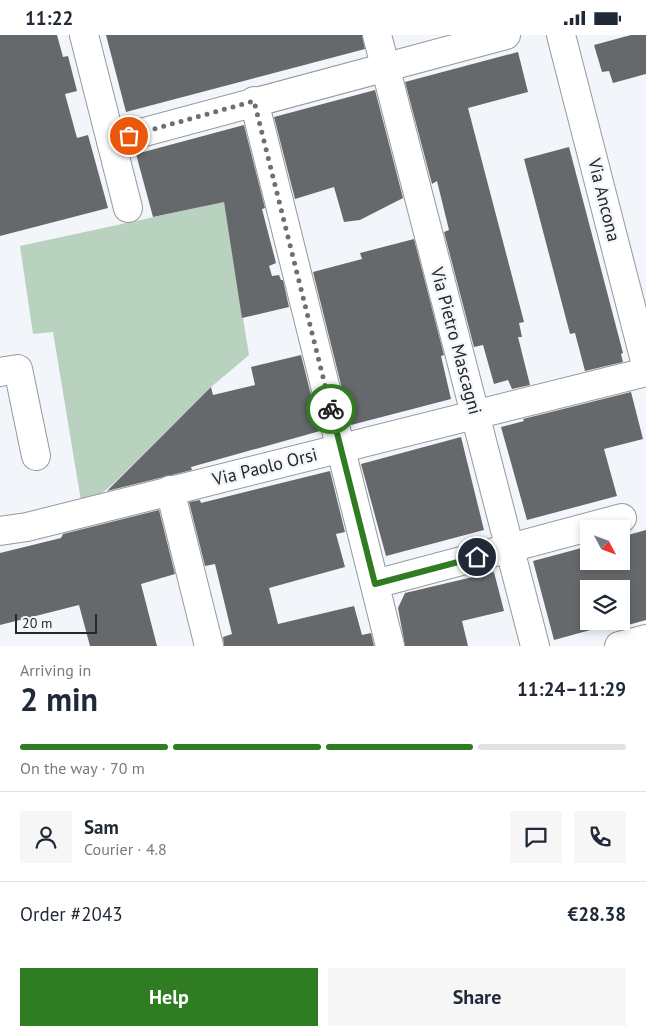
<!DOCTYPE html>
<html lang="en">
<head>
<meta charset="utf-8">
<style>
	:root { --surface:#fff; --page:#f6f6f7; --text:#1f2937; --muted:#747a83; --line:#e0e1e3; --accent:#2f7c23 }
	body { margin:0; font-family:"PT Sans",sans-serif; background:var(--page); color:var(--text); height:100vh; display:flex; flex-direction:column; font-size:19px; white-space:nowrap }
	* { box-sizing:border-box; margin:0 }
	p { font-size:16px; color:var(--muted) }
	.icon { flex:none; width:28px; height:28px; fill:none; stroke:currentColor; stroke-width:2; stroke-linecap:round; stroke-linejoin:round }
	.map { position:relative; height:611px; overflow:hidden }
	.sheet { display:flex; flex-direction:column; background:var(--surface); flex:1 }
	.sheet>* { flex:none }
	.needle { width:32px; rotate:131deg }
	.fabs { position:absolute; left:580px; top:485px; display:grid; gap:10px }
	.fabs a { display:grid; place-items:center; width:50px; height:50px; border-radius:0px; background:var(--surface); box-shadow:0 2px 8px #0003; font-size:25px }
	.scale { position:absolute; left:15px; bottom:12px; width:82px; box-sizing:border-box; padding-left:5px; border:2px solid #252728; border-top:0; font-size:14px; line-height:18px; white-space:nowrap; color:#252728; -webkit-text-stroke:4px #f2f6fa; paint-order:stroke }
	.pin { position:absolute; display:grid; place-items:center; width:42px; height:42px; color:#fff; margin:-21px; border:2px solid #fff; border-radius:50%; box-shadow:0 1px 5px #0007 }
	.courier { position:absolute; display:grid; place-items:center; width:50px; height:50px; margin:-25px; border:4px solid #2f7c23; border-radius:50%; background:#fff; color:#222; box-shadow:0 1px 6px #0007 }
	.headline em { font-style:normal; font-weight:700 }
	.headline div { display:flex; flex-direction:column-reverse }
	.headline { display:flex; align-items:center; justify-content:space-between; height:85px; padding:0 20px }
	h1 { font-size:32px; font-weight:700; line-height:38px }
	.bar { display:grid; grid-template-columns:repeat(4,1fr); gap:8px 5px; align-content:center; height:60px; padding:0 20px }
	.bar i { height:6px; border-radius:4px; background:var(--line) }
	.bar .active { background:var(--accent) }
	.bar p { grid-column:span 4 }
	.line { display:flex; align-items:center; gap:12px; padding:0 20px; border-top:1px solid var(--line) }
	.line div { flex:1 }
	.round { display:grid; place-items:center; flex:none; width:52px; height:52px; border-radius:0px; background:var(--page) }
	.cta { display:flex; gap:10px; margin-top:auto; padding:10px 20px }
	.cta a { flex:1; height:58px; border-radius:0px; background:var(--accent); color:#fff; font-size:20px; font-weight:700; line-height:58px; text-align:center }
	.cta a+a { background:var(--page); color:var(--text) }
	.status { display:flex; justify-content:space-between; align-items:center; height:35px; padding:0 25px; background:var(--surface); direction:ltr }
	.status svg { height:14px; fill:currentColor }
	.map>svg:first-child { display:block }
	.green { fill:#b9d1bf }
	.building { fill:#66696c; fill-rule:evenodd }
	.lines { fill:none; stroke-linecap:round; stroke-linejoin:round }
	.street-casing { stroke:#95999c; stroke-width:30 }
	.street { stroke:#fff; stroke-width:28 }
	.done { stroke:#6d6f72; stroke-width:5; stroke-dasharray:0 9 }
	.route { stroke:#2f7c23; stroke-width:6 }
	.labels { text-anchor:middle; stroke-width:5; stroke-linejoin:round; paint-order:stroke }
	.street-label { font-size:18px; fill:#252728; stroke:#f2f6fa }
</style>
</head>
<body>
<div class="status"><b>11:22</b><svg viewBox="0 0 49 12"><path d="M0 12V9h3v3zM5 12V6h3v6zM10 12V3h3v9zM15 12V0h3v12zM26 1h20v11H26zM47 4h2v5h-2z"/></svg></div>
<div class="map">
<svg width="646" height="611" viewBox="0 0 646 611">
	<rect width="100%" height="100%" fill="#f2f6fa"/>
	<path class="green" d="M223 161 249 320 211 352 113 449 92 466H81L53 297 33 299 20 211 205 171Z"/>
	<g class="building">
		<path d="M0 0H57L63 22 68 21 77 56 65 59 77 103 88 100 108 173 0 201Z"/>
		<path d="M106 0H362L365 14 126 77Z"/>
		<path d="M631 0H646V39L613 48 609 36 602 37 594 10Z"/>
		<path d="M518 17 528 57 468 73 524 287 519 288 522 302H518L530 350 512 354 508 345 494 349 483 310 474 312 444 197 449 195 437 146 432 149 405 47Z"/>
		<path d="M375 55 403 163 360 185 344 187 334 152 295 164 274 82Z"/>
		<path d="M244 90 265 173 262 174 276 228 269 231 272 241 279 240 281 245H283L289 272 242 283 224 167 153 182 136 119Z"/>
		<path d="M569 112 623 318 621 319 623 327 585 336 575 298 570 299 524 124Z"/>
		<path d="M414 204 444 320 441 321 451 364 351 390 313 237 362 224 360 218Z"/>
		<path d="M301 320 320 396 191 432 192 435 107 456 211 352 213 360 255 350 251 332Z"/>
		<path d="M631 357 643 404 604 414 617 461 527 485 501 392 524 386 523 384Z"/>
		<path d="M461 402 484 495 386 521 361 429Z"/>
		<path d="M330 436 345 497 336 499 345 532 269 553 278 589 354 571 362 600 371 598 374 611H224L223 602 232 599 215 529 205 531 189 467 200 465 201 468Z"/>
		<path d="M159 475 175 539 141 549 157 611H90L79 570 0 590V518L61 503 63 499Z"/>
		<path d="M646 495V585L628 590 627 585 554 605 533 526 589 511V526H621V502ZM589 554H621V586H589Z"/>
		<path d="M494 537 504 576 462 586 468 611H405L398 573 405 558Z"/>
	</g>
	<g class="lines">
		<defs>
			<g id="street">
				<path d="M84 0 128 173"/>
				<path d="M377 0 535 611"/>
				<path d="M561 0 646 330"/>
				<path d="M254 66 390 611"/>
				<path d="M111 106 506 0"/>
				<path d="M0 337 18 334 36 421"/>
				<path d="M170 455 209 611"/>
				<path d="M0 496 27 492 646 337"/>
				<path d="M375 549 622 483"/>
				<path d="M619 611 646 604"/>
			</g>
		</defs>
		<use href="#street" class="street-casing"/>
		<use href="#street" class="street"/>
	</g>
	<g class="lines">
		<path class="done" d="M129 101 254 66 331 374"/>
		<path class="route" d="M331 374 375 549 477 522"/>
	</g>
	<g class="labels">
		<g class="street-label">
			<text transform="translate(604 165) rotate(76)" y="6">Via Ancona</text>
			<text transform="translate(456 306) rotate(75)" y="6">Via Pietro Mascagni</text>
			<text transform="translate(265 432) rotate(-14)" y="6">Via Paolo Orsi</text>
		</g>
	</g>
</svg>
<div class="fabs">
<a><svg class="needle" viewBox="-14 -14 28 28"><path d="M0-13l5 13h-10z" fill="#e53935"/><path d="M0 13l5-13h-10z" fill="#747a83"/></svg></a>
<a><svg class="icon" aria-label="layers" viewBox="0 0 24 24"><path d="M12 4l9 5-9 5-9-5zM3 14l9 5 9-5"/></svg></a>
</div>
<div class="scale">20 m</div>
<div class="pin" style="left:129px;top:101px;background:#ea580c"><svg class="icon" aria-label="bag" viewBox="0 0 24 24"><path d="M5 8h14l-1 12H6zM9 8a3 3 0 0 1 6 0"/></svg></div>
<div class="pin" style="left:477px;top:522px;background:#1f2937"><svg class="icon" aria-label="home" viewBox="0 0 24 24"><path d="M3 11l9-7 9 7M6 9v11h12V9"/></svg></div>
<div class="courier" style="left:331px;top:374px"><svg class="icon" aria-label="bike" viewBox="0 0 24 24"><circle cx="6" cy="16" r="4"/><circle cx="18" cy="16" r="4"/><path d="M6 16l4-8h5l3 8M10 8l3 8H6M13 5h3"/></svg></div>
</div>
<section class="sheet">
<div class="headline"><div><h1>2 min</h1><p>Arriving in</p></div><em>11:24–11:29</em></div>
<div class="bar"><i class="active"></i><i class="active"></i><i class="active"></i><i></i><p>On the way · 70 m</p></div>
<div class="line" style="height:90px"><a class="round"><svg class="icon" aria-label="person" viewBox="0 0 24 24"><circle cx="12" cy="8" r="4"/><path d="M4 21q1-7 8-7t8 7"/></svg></a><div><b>Sam</b><p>Courier · 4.8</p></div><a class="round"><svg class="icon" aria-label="chat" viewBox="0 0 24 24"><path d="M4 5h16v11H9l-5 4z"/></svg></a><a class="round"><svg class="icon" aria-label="phone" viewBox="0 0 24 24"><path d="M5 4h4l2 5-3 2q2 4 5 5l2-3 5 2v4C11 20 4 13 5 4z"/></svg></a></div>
<div class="line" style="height:65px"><div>Order #2043</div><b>€28.38</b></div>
<div class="cta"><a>Help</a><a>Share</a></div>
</section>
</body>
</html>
